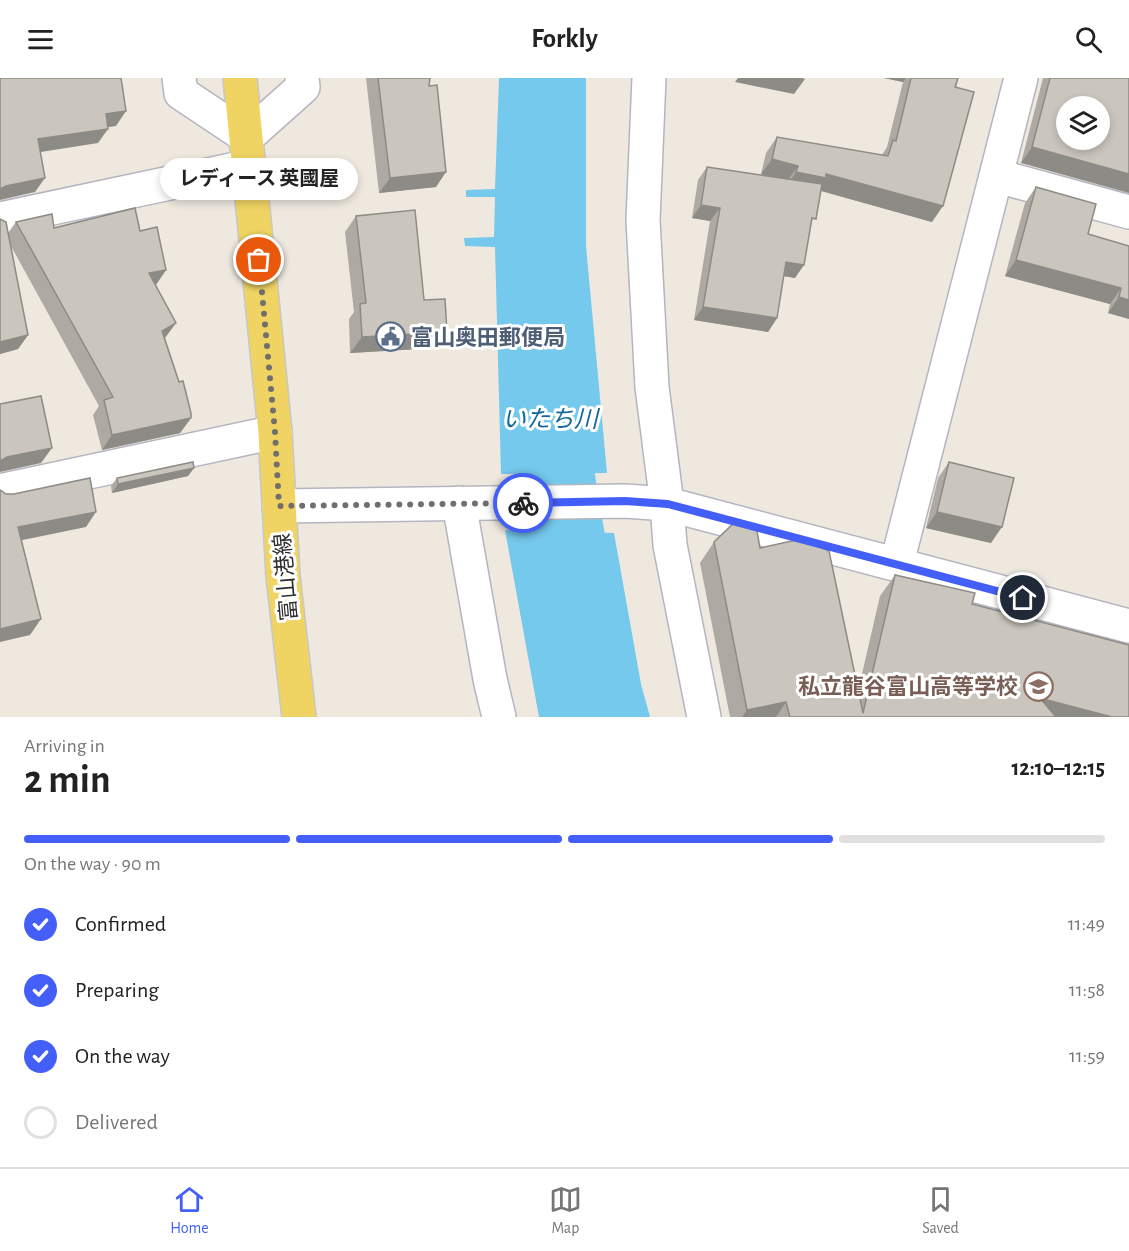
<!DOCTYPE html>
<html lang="en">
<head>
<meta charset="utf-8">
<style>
	:root { --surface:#fff; --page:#f2f2f2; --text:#222; --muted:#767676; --line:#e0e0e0; --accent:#435ff7 }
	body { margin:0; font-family:"Alegreya Sans","Noto Sans JP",sans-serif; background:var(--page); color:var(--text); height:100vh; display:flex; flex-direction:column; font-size:22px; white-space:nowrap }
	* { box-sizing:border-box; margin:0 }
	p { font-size:20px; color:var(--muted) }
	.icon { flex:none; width:33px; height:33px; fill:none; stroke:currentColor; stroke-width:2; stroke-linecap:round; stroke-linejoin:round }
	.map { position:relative; height:639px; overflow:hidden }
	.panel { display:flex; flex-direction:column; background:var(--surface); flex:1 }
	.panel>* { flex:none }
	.buttons { position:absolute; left:1056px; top:18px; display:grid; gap:12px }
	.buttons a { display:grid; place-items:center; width:54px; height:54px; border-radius:50%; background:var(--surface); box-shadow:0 3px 9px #0003; font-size:30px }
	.pin { position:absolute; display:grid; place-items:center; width:51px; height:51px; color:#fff; margin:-26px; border:3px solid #fff; border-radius:50%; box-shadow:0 2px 6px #0007 }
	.courier { position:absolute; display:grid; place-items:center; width:60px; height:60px; margin:-30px; border:4px solid #435ff7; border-radius:50%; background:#fff; color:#222; box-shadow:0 2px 8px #0007 }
	.bubble { position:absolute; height:42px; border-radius:21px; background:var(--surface); box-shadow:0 3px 9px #0003; font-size:20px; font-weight:700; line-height:42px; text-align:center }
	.head em { font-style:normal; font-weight:700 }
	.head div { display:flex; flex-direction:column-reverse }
	.head { display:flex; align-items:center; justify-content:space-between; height:102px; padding:0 24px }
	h1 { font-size:39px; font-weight:700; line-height:45px }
	.bar { display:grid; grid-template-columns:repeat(4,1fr); gap:9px 6px; align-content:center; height:72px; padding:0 24px }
	.bar i { height:8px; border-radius:4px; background:var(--line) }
	.bar .active { background:var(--accent) }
	.bar p { grid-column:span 4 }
	ol { padding:0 24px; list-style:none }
	li { display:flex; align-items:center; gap:18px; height:66px }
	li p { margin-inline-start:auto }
	li .icon { padding:6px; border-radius:50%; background:var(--accent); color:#fff; stroke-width:4 }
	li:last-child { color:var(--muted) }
	li i { width:33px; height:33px; border:3px solid var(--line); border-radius:50% }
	header { display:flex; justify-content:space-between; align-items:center; height:78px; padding:0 24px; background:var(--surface); font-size:27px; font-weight:700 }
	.dock { display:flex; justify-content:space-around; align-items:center; height:84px; border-top:2px solid var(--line); background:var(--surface); font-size:16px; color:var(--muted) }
	.dock a { display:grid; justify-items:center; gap:3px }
	.dock .active { color:var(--accent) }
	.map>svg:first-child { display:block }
	.water { fill:#75c9ed }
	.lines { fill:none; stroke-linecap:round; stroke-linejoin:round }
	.river { stroke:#75c9ed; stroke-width:70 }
	.minor-casing { stroke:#b3b5c0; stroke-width:36 }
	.major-casing { stroke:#c8c8c8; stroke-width:36 }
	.minor { stroke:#fff; stroke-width:33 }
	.major { stroke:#efd363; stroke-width:33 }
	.wall { fill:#aeaaa3 }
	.shaded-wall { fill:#8d8b85 }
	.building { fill:#cac6be; stroke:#8d8b85; stroke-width:1.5; fill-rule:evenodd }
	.done { stroke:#716e6b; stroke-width:6; stroke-dasharray:0 10.8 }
	.route { stroke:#435ff7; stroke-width:8 }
	.labels { text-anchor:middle; stroke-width:6; stroke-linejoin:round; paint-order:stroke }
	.service-label { font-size:22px; font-weight:bold; fill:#4e5e75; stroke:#fff; text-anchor:start }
	.street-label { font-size:22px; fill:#2d2d2d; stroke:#fff }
	.education-label { font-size:22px; font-weight:bold; fill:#785e54; stroke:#fff; text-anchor:end }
	.water-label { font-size:24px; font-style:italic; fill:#10689d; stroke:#fff }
</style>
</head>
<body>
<header><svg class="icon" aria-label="menu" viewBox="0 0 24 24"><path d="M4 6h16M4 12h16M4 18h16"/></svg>Forkly<svg class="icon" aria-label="search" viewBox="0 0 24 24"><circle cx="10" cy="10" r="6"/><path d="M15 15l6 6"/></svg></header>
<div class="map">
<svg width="1129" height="639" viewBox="0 0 1129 639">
	<rect width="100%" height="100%" fill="#eee8df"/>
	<g class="water">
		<path d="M499 0H586V168L607 395 501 396 495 169 465 168 464 160 494 159 495 119H466V112L495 111Z"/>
		<path d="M505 452 614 455 641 606 650 639H539Z"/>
	</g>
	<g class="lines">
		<path class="river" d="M550 300C556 415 583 528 610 639"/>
		<defs>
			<g id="minor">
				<path d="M179 0 181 15 247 59 303 9 302 0"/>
				<path d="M649 0 643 142 652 309 667 426 670 467 704 639"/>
				<path d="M997 98 1129 134"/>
				<path d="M0 141 250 88"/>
				<path d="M0 413 275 354"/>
				<path d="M459 425 490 601 499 639"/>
				<path d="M279 428 625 423 667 426 1129 548"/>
				<path d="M897 485 1021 0"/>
			</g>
			<path id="major" d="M240 0 275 354 283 498 299 639"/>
		</defs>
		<use href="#minor" class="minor-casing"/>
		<use href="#major" class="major-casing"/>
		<use href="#minor" class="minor"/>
		<use href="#major" class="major"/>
	</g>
	<g class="wall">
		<path d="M366 0H430L429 8 436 109 379 115Z"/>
		<path d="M884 0H958L932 144 821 113 795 200 784 198 777 240 768 254 694 242 710 143 692 140 698 102 707 89 767 98 761 96 766 75 777 59 882 77 887 69 903 4Z"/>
		<path d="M1043 0H1129L1021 85Z"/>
		<path d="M1036 109 1088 156 1129 168V241L1108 235 1110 226 1005 198 1025 125Z"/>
		<path d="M356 138 424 222 447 254 436 270 350 275 349 241 354 234 345 154Z"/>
		<path d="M0 141 8 155 16 144 54 150 140 153 166 192 155 207 165 260 191 340 180 355 102 372 93 337 99 328 11 168 28 257 18 271 0 276Z"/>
		<path d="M949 384 991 465 926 450 938 400Z"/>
		<path d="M194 390 188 398 112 415 111 408 117 400Z"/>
		<path d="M714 464 760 470 858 613 880 518 895 497 972 526 1129 639H730L700 485Z"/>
	</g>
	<g class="shaded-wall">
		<path d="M738 0H802L805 1 794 16 735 4Z"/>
		<path d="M884 0H906L903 4Z"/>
		<path d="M126 33 116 48 96 51 106 36Z"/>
		<path d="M108 51 98 65 28 76 38 61Z"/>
		<path d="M1032 69 1129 96V115L1021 85Z"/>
		<path d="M772 81 798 88 787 103 761 96Z"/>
		<path d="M446 94 436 109 379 115 390 100Z"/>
		<path d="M796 94 826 96 943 128 932 144 818 112 786 110Z"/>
		<path d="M45 100 35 114 0 122V111L6 108Z"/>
		<path d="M701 127 720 130 710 143 692 140Z"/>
		<path d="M1016 182 1121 210 1110 226 1005 198Z"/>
		<path d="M786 184 804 187 795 200 777 197Z"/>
		<path d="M166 192 156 207 138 211 149 195Z"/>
		<path d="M1119 219 1129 222V241L1108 235Z"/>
		<path d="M703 229 777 240 768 254 694 242Z"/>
		<path d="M176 245 165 260 162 253Z"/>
		<path d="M447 254 436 270 350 275 362 259Z"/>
		<path d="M28 257 18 271 0 276V264Z"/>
		<path d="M191 340 180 355 102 372 112 357Z"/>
		<path d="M52 370 41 385 0 394V383L7 379Z"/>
		<path d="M194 390 188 398 112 415 118 406Z"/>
		<path d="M96 434 86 449 8 465 18 449Z"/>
		<path d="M937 434 1002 449 991 465 926 450Z"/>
		<path d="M41 541 30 557 0 564V551Z"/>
		<path d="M1040 620 1112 639H1026Z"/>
		<path d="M786 624 776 639H742L747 632Z"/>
	</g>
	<g class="building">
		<path d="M0 0H121L126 33 106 36 108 51 38 61 45 100 6 108 0 111Z"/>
		<path d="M378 0H430L429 8 437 7 446 94 390 100Z"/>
		<path d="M911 0H958L955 9 974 14 943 128 826 96V100L796 94 798 88 772 81 777 59 888 78 893 62 896 63Z"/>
		<path d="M1050 0H1129V96L1032 69ZM1066 28H1100V62H1066Z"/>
		<path d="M707 89 822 106 816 141 812 140 804 187 786 184 777 240 703 229 720 130 701 127Z"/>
		<path d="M1036 109 1096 126 1088 156 1129 168V222L1119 219 1121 210 1016 182Z"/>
		<path d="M135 130 140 153 157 149 166 192 149 195 176 245 162 253 179 304 183 303 191 335V340L112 357 104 322 113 319 16 144 52 136 54 150Z"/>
		<path d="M415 132 424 222 445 221 447 254 362 259 360 226 366 225 356 138Z"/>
		<path d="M0 141 6 144 28 257 0 264Z"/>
		<path d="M41 318 52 370 7 379 0 383V326Z"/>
		<path d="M193 384 194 390 118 406 117 400Z"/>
		<path d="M949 384 1014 400 1002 449 937 434Z"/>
		<path d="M90 400 96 434 18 449 41 541 0 551V412L6 416H14Z"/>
		<path d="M735 444 757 453 760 470 801 461 829 473 863 635 895 497 975 515 972 526 1129 567V639H1112L1040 620 1056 639H790L786 624 747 632 714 464Z"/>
	</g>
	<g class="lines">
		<path class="done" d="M259 182 275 354 279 428 523 425"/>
		<path class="route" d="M523 425 625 423 668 426 1023 520"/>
	</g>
	<defs>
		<symbol id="civic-ring" viewBox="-11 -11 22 22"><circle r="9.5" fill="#fff" stroke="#5c6f8a" stroke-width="1.5"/><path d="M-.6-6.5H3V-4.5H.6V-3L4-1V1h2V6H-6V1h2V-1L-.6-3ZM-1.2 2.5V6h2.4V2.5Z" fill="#5c6f8a"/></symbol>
		<symbol id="school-ring" viewBox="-11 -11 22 22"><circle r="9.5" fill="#fff" stroke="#8d6e63" stroke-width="1.5"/><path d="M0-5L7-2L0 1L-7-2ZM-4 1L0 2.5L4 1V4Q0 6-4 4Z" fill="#8d6e63"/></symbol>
	</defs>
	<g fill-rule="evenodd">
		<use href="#civic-ring" x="374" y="242" width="33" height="33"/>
		<use href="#school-ring" x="1022" y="592" width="33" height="33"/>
	</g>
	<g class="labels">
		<g class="service-label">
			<text x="411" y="267">富山奥田郵便局</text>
		</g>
		<g class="street-label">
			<text transform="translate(285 499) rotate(-95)" y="8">富山港線</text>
		</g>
		<g class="education-label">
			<text x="1018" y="616">私立龍谷富山高等学校</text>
		</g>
		<g class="water-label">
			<text x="550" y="349">いたち川</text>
		</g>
	</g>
</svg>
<div class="buttons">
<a><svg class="icon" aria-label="layers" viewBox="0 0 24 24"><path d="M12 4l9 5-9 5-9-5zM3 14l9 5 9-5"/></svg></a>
</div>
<div class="pin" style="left:259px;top:182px;background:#ea580c"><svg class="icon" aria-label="bag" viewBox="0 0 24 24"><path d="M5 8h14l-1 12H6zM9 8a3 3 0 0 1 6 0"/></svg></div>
<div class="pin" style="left:1023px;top:520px;background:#1f2937"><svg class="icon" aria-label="home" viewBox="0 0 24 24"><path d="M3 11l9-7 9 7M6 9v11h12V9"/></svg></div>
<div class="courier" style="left:523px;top:425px"><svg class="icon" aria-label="bike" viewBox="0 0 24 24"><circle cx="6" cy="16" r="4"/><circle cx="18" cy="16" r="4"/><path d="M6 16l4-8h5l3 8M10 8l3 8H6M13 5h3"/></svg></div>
<div class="bubble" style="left:160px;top:80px;width:198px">レディース 英國屋</div>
</div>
<section class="panel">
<div class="head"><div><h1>2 min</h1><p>Arriving in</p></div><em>12:10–12:15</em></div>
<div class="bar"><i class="active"></i><i class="active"></i><i class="active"></i><i></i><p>On the way · 90 m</p></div>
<ol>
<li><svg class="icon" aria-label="check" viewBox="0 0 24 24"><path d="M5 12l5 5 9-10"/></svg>Confirmed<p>11:49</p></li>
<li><svg class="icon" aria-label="check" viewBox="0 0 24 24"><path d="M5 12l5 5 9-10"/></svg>Preparing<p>11:58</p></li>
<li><svg class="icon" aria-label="check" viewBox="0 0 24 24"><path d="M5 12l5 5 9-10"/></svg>On the way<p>11:59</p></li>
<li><i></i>Delivered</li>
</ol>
</section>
<nav class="dock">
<a class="active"><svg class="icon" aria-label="home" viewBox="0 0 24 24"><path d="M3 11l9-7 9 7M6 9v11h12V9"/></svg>Home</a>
<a><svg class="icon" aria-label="map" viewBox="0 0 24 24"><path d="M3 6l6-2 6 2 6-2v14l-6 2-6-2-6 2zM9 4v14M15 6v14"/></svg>Map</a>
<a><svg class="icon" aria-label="saved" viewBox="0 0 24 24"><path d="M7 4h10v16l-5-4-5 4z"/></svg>Saved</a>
</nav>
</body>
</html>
